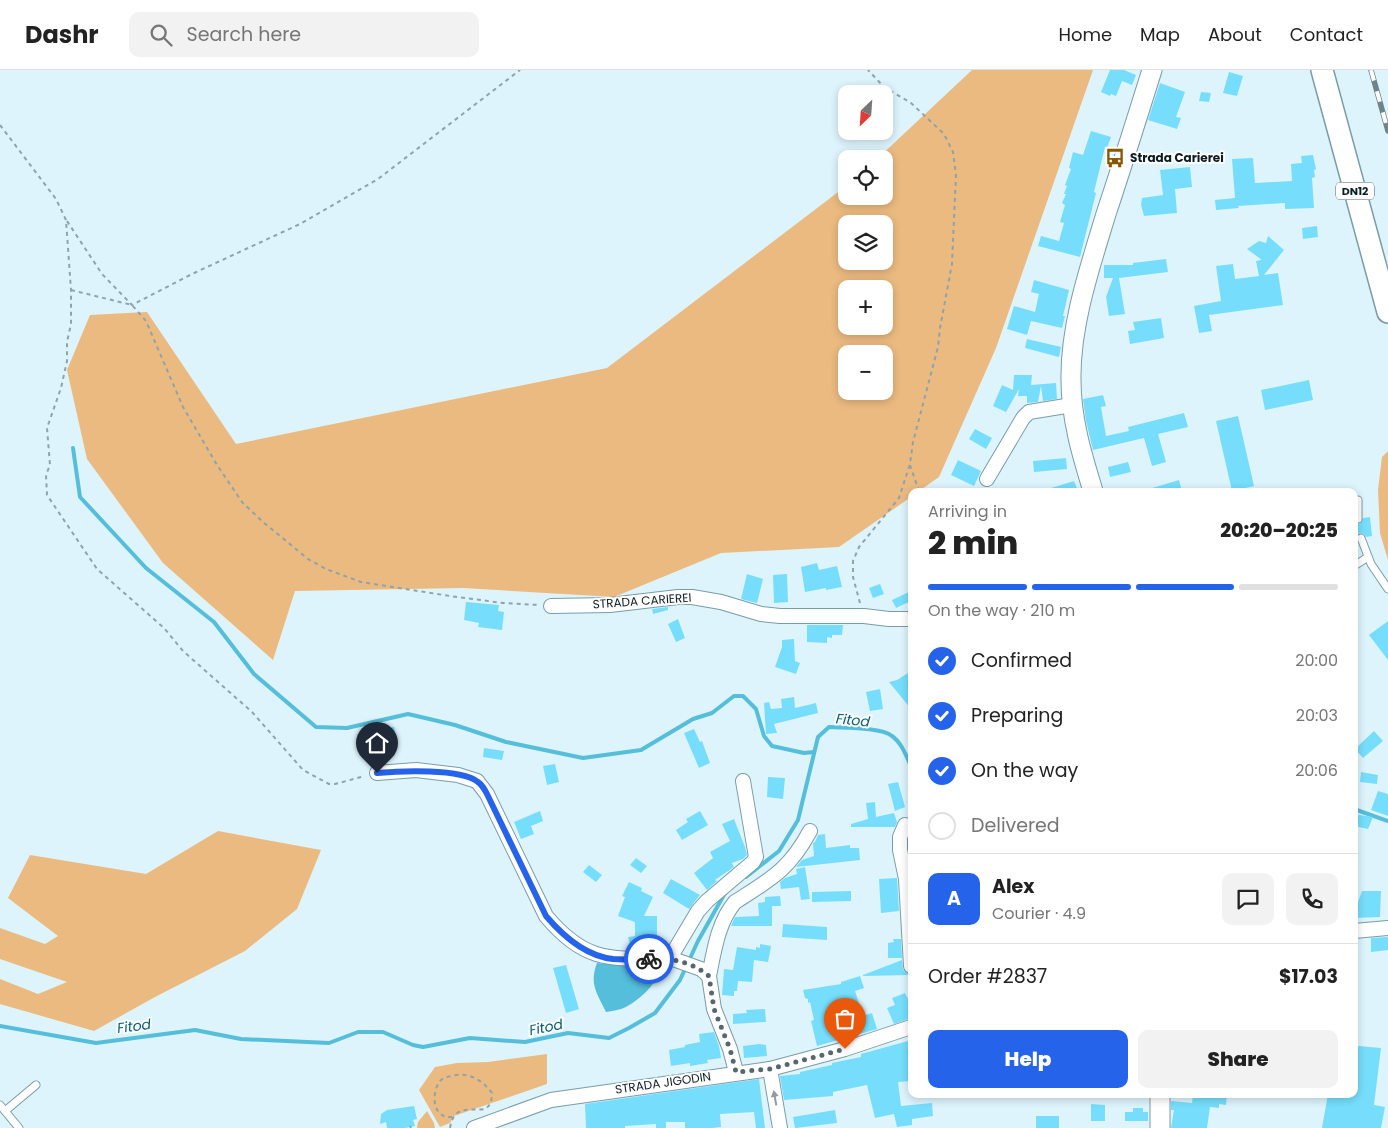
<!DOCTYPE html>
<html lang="en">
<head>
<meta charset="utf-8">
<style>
	:root { --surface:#fff; --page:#f2f2f2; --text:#222; --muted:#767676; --line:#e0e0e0; --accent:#2563eb }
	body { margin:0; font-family:Poppins,sans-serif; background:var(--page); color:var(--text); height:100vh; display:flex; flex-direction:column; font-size:19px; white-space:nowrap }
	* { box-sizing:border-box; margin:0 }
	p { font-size:16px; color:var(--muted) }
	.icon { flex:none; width:28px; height:28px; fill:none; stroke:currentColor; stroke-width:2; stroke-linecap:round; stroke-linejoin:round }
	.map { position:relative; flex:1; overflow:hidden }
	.side { position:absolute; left:908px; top:418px; width:450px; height:610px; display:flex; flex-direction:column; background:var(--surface); border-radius:10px; box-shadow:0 2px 8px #0003 }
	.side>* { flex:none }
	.needle { width:32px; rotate:205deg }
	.buttons { position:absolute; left:838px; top:15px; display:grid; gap:10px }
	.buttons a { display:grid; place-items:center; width:55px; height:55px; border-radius:10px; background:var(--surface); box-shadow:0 2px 8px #0003; font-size:25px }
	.pin { position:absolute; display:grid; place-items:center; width:42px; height:42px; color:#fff; margin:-51px -21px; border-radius:50% 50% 50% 0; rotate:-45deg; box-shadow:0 0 5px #0007 }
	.pin .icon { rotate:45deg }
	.courier { position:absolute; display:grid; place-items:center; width:50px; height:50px; margin:-25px; border:4px solid #2563eb; border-radius:50%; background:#fff; color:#222; box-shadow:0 1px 6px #0007 }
	.head em { font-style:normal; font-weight:800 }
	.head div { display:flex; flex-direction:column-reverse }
	.head { display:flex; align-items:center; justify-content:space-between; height:85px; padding:0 20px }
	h1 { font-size:32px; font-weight:800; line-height:38px }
	.bar { display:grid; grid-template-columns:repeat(4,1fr); gap:8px 5px; align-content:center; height:60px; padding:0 20px }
	.bar i { height:6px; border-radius:4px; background:var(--line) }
	.bar .current { background:var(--accent) }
	.bar p { grid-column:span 4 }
	.line { display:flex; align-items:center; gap:12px; padding:0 20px; border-top:1px solid var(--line) }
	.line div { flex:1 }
	.round { display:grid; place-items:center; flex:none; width:52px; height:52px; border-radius:10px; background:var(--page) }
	ol { padding:0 20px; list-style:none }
	li { display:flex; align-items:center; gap:15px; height:55px }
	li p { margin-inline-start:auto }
	li .icon { padding:5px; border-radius:50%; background:var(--accent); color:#fff; stroke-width:4 }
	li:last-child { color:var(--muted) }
	li i { width:28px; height:28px; border:2px solid var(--line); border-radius:50% }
	.primary-button { display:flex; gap:10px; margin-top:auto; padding:10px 20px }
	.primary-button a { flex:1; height:58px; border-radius:10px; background:var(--accent); color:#fff; font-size:20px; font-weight:800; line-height:58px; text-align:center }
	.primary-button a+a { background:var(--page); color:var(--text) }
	header { display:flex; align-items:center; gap:30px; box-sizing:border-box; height:70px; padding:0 25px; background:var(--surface); border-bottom:1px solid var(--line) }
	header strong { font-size:24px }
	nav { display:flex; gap:28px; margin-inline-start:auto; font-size:18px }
	.search { width:350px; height:45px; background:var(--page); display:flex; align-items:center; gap:12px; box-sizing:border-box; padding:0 18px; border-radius:10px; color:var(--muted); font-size:19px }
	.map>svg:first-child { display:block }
	.green { fill:#ebba80; fill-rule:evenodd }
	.water { fill:#54bedb }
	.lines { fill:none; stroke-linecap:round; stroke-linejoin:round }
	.stream { stroke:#54bedb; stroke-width:4 }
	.building { fill:#76defc }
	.service-casing { stroke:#789da9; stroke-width:9 }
	.minor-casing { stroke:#789da9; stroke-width:16 }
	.secondary-casing { stroke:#789da9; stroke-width:21 }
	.primary-casing { stroke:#789da9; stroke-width:24 }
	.path { stroke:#8fa3aa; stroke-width:2; stroke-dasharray:4 4; stroke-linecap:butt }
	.service { stroke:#fff; stroke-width:7 }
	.minor { stroke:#fff; stroke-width:14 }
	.secondary { stroke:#fff; stroke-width:19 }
	.primary { stroke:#fff; stroke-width:21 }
	.rail-casing { stroke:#708389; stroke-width:5.5 }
	.rail { stroke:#fdfdfd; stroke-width:4; stroke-dasharray:11; stroke-linecap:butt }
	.oneway { fill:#93999c }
	.done { stroke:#56686e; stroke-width:5; stroke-dasharray:0 9 }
	.route { stroke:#2563eb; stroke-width:6 }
	.labels { text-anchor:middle; stroke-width:4; stroke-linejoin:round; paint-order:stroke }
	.shield { fill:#fdfdfd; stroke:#566064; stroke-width:1 }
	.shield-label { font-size:11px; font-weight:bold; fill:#0e1d22 }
	.poi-label { font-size:12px; font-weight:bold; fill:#0e1d22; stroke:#fdfdfd; text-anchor:start }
	.street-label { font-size:12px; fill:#0e1d22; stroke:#fdfdfd }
	.water-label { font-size:14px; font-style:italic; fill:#036075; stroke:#fdfdfd }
</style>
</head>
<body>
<header>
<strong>Dashr</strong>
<div class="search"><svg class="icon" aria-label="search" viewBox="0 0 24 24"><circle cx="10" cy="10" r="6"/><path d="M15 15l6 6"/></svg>Search here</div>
<nav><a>Home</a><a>Map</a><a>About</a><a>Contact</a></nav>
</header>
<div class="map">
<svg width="1388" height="1058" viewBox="0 0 1388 1058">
	<rect width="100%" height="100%" fill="#ddf4fc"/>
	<g class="green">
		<path d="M972 0H1093L996 278 939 407 919 421H911V427L839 477 721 483 614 527 463 518 295 521 273 590 163 493 87 389 67 300 90 245 147 242 236 374 607 298 846 116V126H884V89H877ZM846 154H884V191H846ZM846 219H884V256H846ZM846 284H884V321H846Z"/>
		<path d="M1388 381V490L1380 463 1378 420 1382 387Z"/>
		<path d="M218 761 321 780 297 839 245 881 155 927 94 961 0 934V909L38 924 67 912 0 889V858L45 874 58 866 8 828 30 785 146 804Z"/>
		<path d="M547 984V1014L454 1046 450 1053 440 1057 419 1020 435 997 457 993 488 992Z"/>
		<path d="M427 1041 434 1053 435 1058H417L418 1052Z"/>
	</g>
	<path class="water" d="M597 893C617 895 639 896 657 906 653 918 637 931 626 937 620 940 612 941 606 942 597 923 589 914 597 893Z"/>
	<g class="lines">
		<g class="stream">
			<path d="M73 378 80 427 146 498 214 552 254 604 316 657 347 658 408 644 455 655 506 672 583 688 641 680 693 649 712 643 734 626H743L756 639 764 666 772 676 804 683 814 682"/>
			<path d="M1354 739 1388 751"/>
			<path d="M746 807 779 781 798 750 818 667 829 657C844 658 881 657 892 666 902 673 906 686 911 696"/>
			<path d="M0 956 96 973 195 960 241 969 329 973 358 962H383L413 975 423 977 470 968 525 972 568 963 609 968 629 958 655 943 680 910 698 871 725 823"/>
		</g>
	</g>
	<g class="building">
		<path d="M1110 0H1124L1136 5 1132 15 1122 11 1116 26 1111 24 1110 26 1101 22Z"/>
		<path d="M1229 2 1243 6 1237 26 1223 23Z"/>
		<path d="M1160 13 1185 22 1176 47 1181 48 1177 59 1148 50Z"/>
		<path d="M1201 22 1211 23 1209 32 1199 31Z"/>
		<path d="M1091 61 1111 67 1107 78 1105 77 1094 122 1096 123 1080 187 1038 176 1041 166 1059 171 1064 153 1060 152 1065 135 1062 133 1066 124H1064L1067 116 1065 115 1071 99 1069 98 1073 82 1083 85Z"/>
		<path d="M1313 85 1316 99 1314 100 1315 107 1312 108 1314 138 1285 139V133L1238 136 1239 138 1216 140 1215 130 1235 128 1232 89 1253 88 1255 113 1292 111 1291 94 1302 93 1301 86Z"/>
		<path d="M1190 97 1192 117 1175 119 1177 143 1144 146 1141 135 1142 128 1163 125 1160 100Z"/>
		<path d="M1317 156 1318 167 1303 169 1302 158Z"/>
		<path d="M1268 166 1284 180 1264 205 1278 203 1283 235 1209 245 1212 261 1199 263 1194 236 1221 231 1216 196 1233 194 1235 209 1259 206 1256 191 1262 190 1247 179 1259 171 1266 173Z"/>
		<path d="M1166 189 1168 202 1119 208 1125 244 1109 246 1106 227 1113 208H1104V195H1133V193Z"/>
		<path d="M1034 210 1069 220 1063 246H1065L1062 258 1031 251 1027 265 1007 259 1014 236 1035 242 1039 224 1031 222Z"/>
		<path d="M1161 248 1164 268 1130 274 1128 261 1135 260 1133 252Z"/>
		<path d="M1027 269 1061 277 1059 287 1025 278Z"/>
		<path d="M1014 305H1032L1031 315 1056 313 1057 329 1043 331 1041 316 1038 332 1027 333V326H1018L1019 319 1006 342 993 336 1002 315 1013 320Z"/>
		<path d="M1309 310 1313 330 1265 340 1261 320Z"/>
		<path d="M1103 325 1106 336 1101 337 1106 366 1129 361 1128 357 1184 343 1188 357 1158 364 1166 392 1152 396 1144 368 1093 380 1086 351 1083 329Z"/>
		<path d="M1238 346 1254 416 1232 421 1216 351Z"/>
		<path d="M975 359 992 368 986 379 969 369Z"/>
		<path d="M1066 388 1067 399 1034 402 1033 391Z"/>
		<path d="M958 390 981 401 974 416 951 405Z"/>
		<path d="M1128 392 1131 402 1110 407 1108 397Z"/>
		<path d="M1179 410 1182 421H1150L1149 419Z"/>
		<path d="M1074 411 1078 421H1048V419Z"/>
		<path d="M1370 447 1372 466 1366 467 1364 464 1360 463 1354 469V452L1360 454 1363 448Z"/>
		<path d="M817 493 819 500 837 496 842 517 826 520V518L805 522 801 497Z"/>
		<path d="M747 504 763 509 757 533 741 529Z"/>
		<path d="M787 504 788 532 774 533 773 505Z"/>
		<path d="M880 514 884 524 873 528 869 518Z"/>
		<path d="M911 521V531L896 538 892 530Z"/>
		<path d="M466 532 499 535 498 541 504 542 502 560 478 557 479 553 464 550Z"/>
		<path d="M668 537V540L653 544 652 539Z"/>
		<path d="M678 549 685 568 676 572 668 554Z"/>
		<path d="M1388 551V590L1369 565Z"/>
		<path d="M807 555H843L842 565H832V568L827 567V573L807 572Z"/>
		<path d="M794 569 795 591 800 593 796 604 775 597 782 577V570Z"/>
		<path d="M911 601V639L889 612 897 610Z"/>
		<path d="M880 619 883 639 870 641 866 622Z"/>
		<path d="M794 627 795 638 816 633 818 643 774 654 777 663 766 664 764 633 769 632 771 639 782 638 781 629Z"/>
		<path d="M394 657 398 675 388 678 384 658Z"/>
		<path d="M694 659 700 672 702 671 710 693 699 698 684 663Z"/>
		<path d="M1374 661 1383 671 1363 688 1355 679Z"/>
		<path d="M484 678 504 681 502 690 483 687Z"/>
		<path d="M555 694 559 712 547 715 543 696Z"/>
		<path d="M1361 702 1378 705 1377 714 1360 712Z"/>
		<path d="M768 707 785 708 783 729 767 727Z"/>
		<path d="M898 712 905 737 895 741 888 714Z"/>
		<path d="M1378 721 1388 724V746L1371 740Z"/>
		<path d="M875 732 876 747 894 743 897 752 895 757H851V754L868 749 866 733Z"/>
		<path d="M540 741 543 751 531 756 534 764 521 769 514 752Z"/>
		<path d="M700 741 708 755 682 770 676 760 688 752 686 749Z"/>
		<path d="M1354 744 1373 747 1368 759 1354 756Z"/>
		<path d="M734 749 745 777 747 785 743 789 732 793 734 797 715 810 717 811 707 820 694 803 713 788 710 782 730 771 722 754Z"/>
		<path d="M825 764 826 778 850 775V778H859L860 790 796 797 802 790 814 786 813 773 815 772 818 765Z"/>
		<path d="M636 788 647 796 641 803 630 795Z"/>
		<path d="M589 795 602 805 596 812 583 802Z"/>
		<path d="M805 797 810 829 801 830 799 817 781 819 780 812 785 808 797 804 796 799Z"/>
		<path d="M897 808 899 841 881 843 879 809Z"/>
		<path d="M671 809 700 825 689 839 663 823Z"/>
		<path d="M629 812 642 818 641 821 653 827 644 846H657V873L631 878 628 867 635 866V852L618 846 625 827 622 826Z"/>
		<path d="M851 821V831L812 832V822Z"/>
		<path d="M1362 821H1381L1380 847 1355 848 1354 832H1358Z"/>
		<path d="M780 826 781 836H772V856H731L735 847 759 846 758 833 765 832V827Z"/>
		<path d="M783 854 827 857V870L782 867Z"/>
		<path d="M1388 867V880L1371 882V868Z"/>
		<path d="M893 869H901L902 888H888V873L894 872Z"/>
		<path d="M760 874 771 876 768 892 754 890 752 912 738 911 737 921H734V926L722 925 724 899 733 900 737 877 756 880V877L760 878Z"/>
		<path d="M902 890 903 900 910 905 863 906V905Z"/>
		<path d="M566 895 579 939 566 943 553 898Z"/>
		<path d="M860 906 864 918 855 921 863 946 872 943 877 959 817 976 811 951 814 950 810 932 808 933V929L805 928 803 920 841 914V912Z"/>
		<path d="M905 923 909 931 911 929V948L894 954 887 938 895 935 892 928Z"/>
		<path d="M765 939 766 952 733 954V944L747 943 746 940Z"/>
		<path d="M714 962 719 976 721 988 707 990 708 993 690 996V993L671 996 669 980 685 977V975L700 972 699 964Z"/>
		<path d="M908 971 910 979H911V1011L898 1012 901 1036 932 1033 933 1046 912 1049V1055L897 1057 894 1044 875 1048 867 1015 833 1022V1026L784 1030 780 1006 800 1004V1002L832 995V993L861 987V984Z"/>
		<path d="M760 974 766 975 767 986 744 988 743 976Z"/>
		<path d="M1359 976 1381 978 1374 1035 1385 1037 1381 1058H1322L1328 1024H1354V977Z"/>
		<path d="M759 1009 765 1058H756L754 1042 720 1044 721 1057 712 1058H685V1052H666V1058H656V1054L625 1056V1058H586L585 1034Z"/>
		<path d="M1193 1024H1227L1226 1035 1219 1034V1038L1210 1037 1207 1058H1171L1174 1040H1171V1031L1192 1033Z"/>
		<path d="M1091 1034 1105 1035V1051H1091Z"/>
		<path d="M414 1036 417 1049 413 1050 415 1056 405 1058H387L386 1052 380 1054 381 1044 387 1040Z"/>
		<path d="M1133 1038H1143V1042H1148V1051H1125V1042H1133Z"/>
		<path d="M835 1040 837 1053 795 1058 793 1047Z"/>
		<rect x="1036" y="1046" width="23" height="12"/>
	</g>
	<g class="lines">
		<defs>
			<g id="service">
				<path d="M1358 430V449"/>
				<path d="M1361 468 1371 494 1388 519"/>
				<path d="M1354 496 1368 487"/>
				<path d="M0 1035 19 1058"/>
				<path d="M5 1041 36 1015"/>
			</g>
			<g id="minor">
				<path d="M987 409 1023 348 1029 342 1072 335"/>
				<path d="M551 536 610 535 678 527H692L721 532 761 544 780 546H864L889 549H911"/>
				<path d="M377 703 416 700 458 705 477 711 487 724 546 846C586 894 612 889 670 888"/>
				<path d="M905 755 900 767V780L906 809 911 896"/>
				<path d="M1354 861 1388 858"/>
				<path d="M709 906C714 881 718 852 735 832 771 809 789 800 810 761"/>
				<path d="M770 999 780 1058"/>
				<path d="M736 1002 730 979 714 939 709 906 701 899 670 888 698 841 707 831 753 792 756 787 743 711"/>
				<path d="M474 1058 551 1030 770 999 845 979 911 957"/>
			</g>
			<g id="secondary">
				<path d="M1093 421C1082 385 1071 349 1071 310 1070 255 1090 197 1106 144 1122 96 1137 48 1152 0"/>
				<path d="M1160 1058V1024"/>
			</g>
			<path id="primary" d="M1322 0 1388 242"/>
		</defs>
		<use href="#service" class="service-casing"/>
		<use href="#minor" class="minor-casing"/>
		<use href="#secondary" class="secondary-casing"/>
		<use href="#primary" class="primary-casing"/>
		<g class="path">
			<path d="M0 55 56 129 66 150 71 220V254L67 272V291L61 318 47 358 50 395 46 405 47 425 97 499 164 558 183 581 252 642 303 700 329 714H335L365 706"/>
			<path d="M67 151 102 204 132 235 192 204 300 154 378 109 520 0"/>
			<path d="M71 220 132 235 146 251 183 337 217 395 242 432 263 452 308 489 326 499 361 512 450 526 503 533 539 535"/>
			<path d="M910 395 919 421"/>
			<path d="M860 533 853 507V491L859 477 899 428 910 394 913 372 938 277 940 258 952 194 956 104 953 82 944 64 911 33 884 17 868 0"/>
			<path d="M410 1056 411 1058"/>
			<path d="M450 1058C454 1035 467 1041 486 1039L491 1033 492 1023C482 1010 468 1001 451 1006 447 1007 443 1008 440 1011 431 1023 432 1049 452 1047"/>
		</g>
		<use href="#service" class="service"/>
		<use href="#minor" class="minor"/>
		<use href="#secondary" class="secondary"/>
		<use href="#primary" class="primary"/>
		<defs>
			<path id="rail" d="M1371 0 1388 61"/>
		</defs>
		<use href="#rail" class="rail-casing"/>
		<use href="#rail" class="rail"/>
	</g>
	<defs><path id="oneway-solid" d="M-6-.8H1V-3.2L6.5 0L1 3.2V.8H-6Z" transform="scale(1.25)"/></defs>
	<use class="oneway" href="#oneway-solid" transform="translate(775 1028) rotate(-100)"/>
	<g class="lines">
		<path class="done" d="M649 889C671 888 691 891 709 906L714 939 730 979 736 1002 770 999 845 979"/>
		<path class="route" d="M377 703C399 701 461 698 478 712 482 715 485 720 487 724L546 846C563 866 585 886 613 889 625 890 637 889 649 889"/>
	</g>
	<defs>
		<symbol id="bus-bare" viewBox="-9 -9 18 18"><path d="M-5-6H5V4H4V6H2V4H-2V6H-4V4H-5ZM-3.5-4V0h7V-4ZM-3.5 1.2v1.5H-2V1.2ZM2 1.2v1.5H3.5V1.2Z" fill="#895600" stroke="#fdfdfd" stroke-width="2.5" paint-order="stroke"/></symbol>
	</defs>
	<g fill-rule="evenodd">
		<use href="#bus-bare" x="1101" y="74" width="28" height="28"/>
	</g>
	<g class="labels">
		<rect class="shield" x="1336" y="112.5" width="38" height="17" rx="4"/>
		<g class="shield-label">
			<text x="1355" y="125">DN12</text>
		</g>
		<g class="poi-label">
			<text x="1130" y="92">Strada Carierei</text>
		</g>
		<g class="street-label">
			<text transform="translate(642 531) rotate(-4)" y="4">STRADA CARIEREI</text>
			<text transform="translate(663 1013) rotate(-8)" y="4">STRADA JIGODIN</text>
		</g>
		<g class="water-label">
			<text transform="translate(853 650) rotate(6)" y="5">Fitod</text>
			<text transform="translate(134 956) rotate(-7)" y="5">Fitod</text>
			<text transform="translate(546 957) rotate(-11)" y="5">Fitod</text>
		</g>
	</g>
</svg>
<div class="buttons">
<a><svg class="needle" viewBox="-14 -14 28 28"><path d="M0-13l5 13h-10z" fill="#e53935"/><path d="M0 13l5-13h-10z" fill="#767676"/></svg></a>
<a><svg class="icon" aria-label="locate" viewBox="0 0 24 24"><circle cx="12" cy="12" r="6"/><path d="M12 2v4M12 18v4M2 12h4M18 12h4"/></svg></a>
<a><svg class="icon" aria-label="layers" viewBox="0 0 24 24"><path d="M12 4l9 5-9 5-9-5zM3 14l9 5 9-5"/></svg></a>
<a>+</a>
<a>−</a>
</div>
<div class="pin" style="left:845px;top:979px;background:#ea580c"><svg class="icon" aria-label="bag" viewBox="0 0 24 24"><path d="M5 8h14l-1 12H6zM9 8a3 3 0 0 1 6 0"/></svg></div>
<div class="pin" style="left:377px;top:703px;background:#1f2937"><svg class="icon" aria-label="home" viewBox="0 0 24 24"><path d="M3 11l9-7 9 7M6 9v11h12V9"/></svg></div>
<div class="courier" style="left:649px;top:889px"><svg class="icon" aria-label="bike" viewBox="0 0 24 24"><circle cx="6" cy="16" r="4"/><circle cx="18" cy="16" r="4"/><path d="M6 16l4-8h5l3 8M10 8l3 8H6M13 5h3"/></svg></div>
<section class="side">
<div class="head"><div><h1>2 min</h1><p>Arriving in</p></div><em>20:20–20:25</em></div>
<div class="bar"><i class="current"></i><i class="current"></i><i class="current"></i><i></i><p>On the way · 210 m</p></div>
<ol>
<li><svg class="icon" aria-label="check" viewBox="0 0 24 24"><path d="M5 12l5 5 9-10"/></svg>Confirmed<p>20:00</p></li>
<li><svg class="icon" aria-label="check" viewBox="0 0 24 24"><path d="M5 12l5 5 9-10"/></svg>Preparing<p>20:03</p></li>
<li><svg class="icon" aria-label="check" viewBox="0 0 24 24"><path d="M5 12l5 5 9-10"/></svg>On the way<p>20:06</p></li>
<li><i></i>Delivered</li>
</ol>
<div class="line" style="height:90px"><b class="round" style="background:var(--accent);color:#fff">A</b><div><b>Alex</b><p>Courier · 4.9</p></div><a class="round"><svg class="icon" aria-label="chat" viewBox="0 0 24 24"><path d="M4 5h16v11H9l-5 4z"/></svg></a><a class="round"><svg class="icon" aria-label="phone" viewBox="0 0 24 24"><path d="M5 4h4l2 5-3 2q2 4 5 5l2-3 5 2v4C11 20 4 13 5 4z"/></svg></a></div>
<div class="line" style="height:65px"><div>Order #2837</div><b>$17.03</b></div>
<div class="primary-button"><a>Help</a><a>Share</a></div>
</section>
</div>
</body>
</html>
